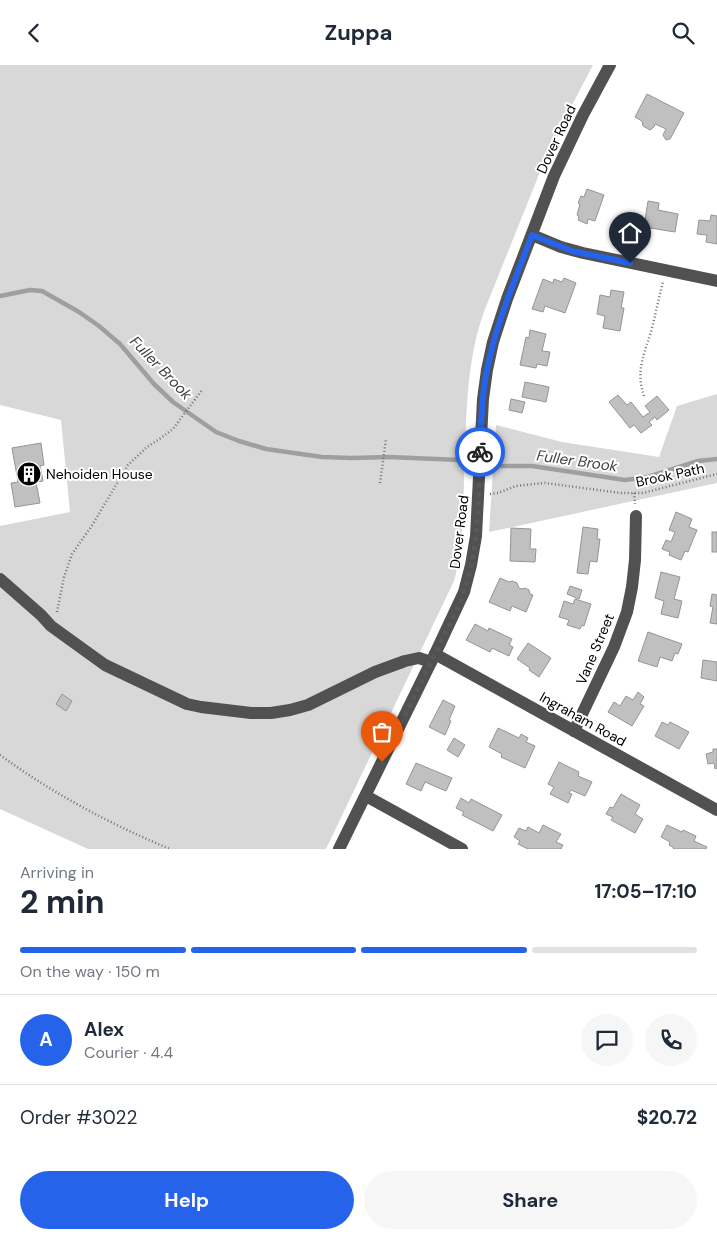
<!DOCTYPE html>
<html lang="en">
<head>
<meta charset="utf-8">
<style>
	:root { --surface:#fff; --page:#f6f6f7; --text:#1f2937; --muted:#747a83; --line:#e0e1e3; --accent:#2563eb }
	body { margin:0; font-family:"DM Sans",sans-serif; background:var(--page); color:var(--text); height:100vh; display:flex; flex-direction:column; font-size:19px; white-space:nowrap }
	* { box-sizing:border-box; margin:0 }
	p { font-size:16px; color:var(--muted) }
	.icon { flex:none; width:28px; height:28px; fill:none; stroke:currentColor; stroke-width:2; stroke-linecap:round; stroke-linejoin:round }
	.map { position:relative; height:784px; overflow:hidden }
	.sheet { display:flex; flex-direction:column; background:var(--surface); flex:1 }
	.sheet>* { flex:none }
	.pin { position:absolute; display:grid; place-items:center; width:42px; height:42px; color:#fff; margin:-51px -21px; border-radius:50% 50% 50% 0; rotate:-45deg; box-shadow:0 0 5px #0007 }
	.pin .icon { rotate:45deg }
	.courier { position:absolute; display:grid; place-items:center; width:50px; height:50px; margin:-25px; border:4px solid #2563eb; border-radius:50%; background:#fff; color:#222; box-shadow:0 1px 6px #0007 }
	.headline em { font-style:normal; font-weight:700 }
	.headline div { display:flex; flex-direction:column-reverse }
	.headline { display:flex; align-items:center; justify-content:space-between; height:85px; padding:0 20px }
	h1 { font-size:32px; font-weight:700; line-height:38px }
	.bar { display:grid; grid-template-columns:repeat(4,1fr); gap:8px 5px; align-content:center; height:60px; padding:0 20px }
	.bar i { height:6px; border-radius:4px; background:var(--line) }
	.bar .active { background:var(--accent) }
	.bar p { grid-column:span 4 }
	.line { display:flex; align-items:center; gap:12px; padding:0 20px; border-top:1px solid var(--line) }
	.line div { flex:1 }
	.round { display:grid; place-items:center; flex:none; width:52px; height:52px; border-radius:26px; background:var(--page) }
	.action { display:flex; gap:10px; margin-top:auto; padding:10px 20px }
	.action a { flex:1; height:58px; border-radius:30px; background:var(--accent); color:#fff; font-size:20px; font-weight:700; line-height:58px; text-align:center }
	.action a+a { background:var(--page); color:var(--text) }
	header { display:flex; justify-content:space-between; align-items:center; height:65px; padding:0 20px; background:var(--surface); font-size:22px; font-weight:700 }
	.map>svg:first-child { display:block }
	.green { fill:#d8d8d8 }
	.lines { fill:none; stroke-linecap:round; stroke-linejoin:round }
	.stream { stroke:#9f9f9f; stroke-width:4.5 }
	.building { fill:#c0c0c0; stroke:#959595 }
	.path { stroke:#737373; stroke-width:2.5; stroke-dasharray:1 2.5; stroke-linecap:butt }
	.minor { stroke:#515151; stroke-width:12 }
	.done { stroke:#595959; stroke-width:5; stroke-dasharray:0 9 }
	.route { stroke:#2563eb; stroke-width:6 }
	.labels { text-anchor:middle; stroke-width:4; stroke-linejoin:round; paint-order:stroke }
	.street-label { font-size:14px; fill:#000; stroke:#fff }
	.poi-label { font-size:14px; fill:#000; stroke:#fff; text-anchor:start }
	.water-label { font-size:15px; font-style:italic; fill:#404040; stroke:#fff }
</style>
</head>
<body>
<header><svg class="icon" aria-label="back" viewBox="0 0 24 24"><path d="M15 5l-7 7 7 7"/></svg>Zuppa<svg class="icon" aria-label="search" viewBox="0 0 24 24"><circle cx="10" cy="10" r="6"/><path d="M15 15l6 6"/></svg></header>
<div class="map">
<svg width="717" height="784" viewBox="0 0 717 784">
	<rect width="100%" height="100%" fill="#fff"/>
	<g class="green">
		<path d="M0 0H593L550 82 485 244C471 281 468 319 466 357 464 402 464 447 460 492L454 516 326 784H88L0 744V461L70 447 61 355 0 340Z"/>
		<path d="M717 329V418L489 467 496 360 562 377 659 392 677 341Z"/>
	</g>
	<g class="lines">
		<g class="stream">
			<path d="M0 231 30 225 42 226 79 247 99 261 120 279 154 319 173 337 216 367 239 376 266 384 322 392 351 393 389 392 460 395"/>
			<path d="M491 401H532L625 415 648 412 698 396 717 394"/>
		</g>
	</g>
	<g class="building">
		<path d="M647 29 684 48 670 74H669L666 75 664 72 663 70 666 64 655 59 654 62 650 65 643 61 642 56 635 52Z"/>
		<path d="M587 124 604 130 595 156 588 154 587 159 578 155 579 151 577 150 580 139 578 138 581 131 584 132Z"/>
		<path d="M648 136 659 138 658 145 678 149 675 167 644 162Z"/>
		<path d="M711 150 717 151V179L706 177 707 170 697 169 699 155 710 156Z"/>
		<path d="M564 213 576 218 565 248 545 241 543 247 532 244 543 214 553 218 554 214 562 217Z"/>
		<path d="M611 225 624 227 621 243H624L620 266 603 263 605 251 597 249 600 230 610 232Z"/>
		<path d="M530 265 546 269 542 286 550 287 547 301 537 299 536 303 520 300 526 272 529 273Z"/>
		<path d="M525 317 549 322 546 337 522 332Z"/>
		<path d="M618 330 627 340 631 337 643 352 650 347 645 341 657 331 669 345 657 355 655 352 649 357 652 360 641 368 634 360 630 363 609 337Z"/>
		<path d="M511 334 525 337 522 348 509 345Z"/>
		<path d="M41 378 44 400 40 401 43 416 36 417 40 438 15 442 11 418 18 417 12 383Z"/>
		<path d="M676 447 692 454 689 462 697 465 688 487 685 486 681 495 669 490 670 487 662 484 666 475 671 477 675 467 669 465Z"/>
		<path d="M583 462 598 464 597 474H600L597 497 590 496 588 509 577 508Z"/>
		<path d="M511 463 531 464 530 484H536L535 497 510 496Z"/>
		<rect x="712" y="467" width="5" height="20"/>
		<path d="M661 507 680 512 674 534 682 536 678 553 661 549 664 536 655 533Z"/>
		<path d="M500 513 509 517 512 516 517 518 519 523 522 524 525 523 529 525 530 529 533 530 526 547 512 541 510 546 489 537Z"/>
		<path d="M570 521 582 525 579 534 567 529Z"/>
		<path d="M712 529 717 530V559L710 558 713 542 710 541Z"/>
		<path d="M575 534 591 539 584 561 582 560 580 564 567 560 569 555 559 552 564 536 573 539Z"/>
		<path d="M475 559 488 566 489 563 512 574 509 580 513 582 509 591 492 583 490 587 466 575Z"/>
		<path d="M648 567 682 579 678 589 675 588 672 596 660 592 657 602 638 596Z"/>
		<path d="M528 578 551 593 539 612 529 605 530 603 517 594Z"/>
		<path d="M703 595 717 597V616L701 613Z"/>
		<path d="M638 627 644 632 640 639 644 641 632 661 608 647 614 637 620 641 626 631 633 635Z"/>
		<path d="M62 629 72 636 66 646 56 639Z"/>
		<path d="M443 635 455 641 449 655 451 656 445 670 429 662Z"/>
		<path d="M662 657 668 660 670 657 689 667 679 684 655 671Z"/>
		<path d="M498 663 519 673 521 669 528 673 526 677 535 681 525 703 501 692 502 689 489 682Z"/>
		<path d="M454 673 465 680 458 692 447 685Z"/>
		<path d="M713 684H717V703L715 704 714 698 708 699 706 689 713 687Z"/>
		<path d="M559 697 579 707 578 711 592 717 585 731 571 725 569 728 572 729 568 738 550 729 554 722 548 719Z"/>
		<path d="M416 698 452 713 446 726 425 717 421 726 406 719Z"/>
		<path d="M621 729 640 740 635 749 643 754 635 768 611 755 613 752 606 749 610 742 613 743Z"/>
		<path d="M461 733 469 738 471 734 502 750 493 766 462 750 464 747 456 743Z"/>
		<path d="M543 760 561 769 556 777 563 780 561 784H528L518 779 520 776 514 772 519 763 526 766 528 762 539 768Z"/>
		<path d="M667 760 682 767 683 765 696 771 694 776 707 782 706 784H673L674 783 669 780 670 777 661 772Z"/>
	</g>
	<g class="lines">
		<g class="path">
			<path d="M644 331C635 305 645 288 652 263 656 247 659 232 663 217"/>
			<path d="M380 418 386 374"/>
			<path d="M634 428 635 439"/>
			<path d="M490 429 498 428 516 421 525 420 545 418 621 428H643L717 409"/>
			<path d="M57 547 64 512 72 489 91 462 128 400 147 382 161 373 173 364 202 325"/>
			<path d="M0 690C52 728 110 759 170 784"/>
		</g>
		<g class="minor">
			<path d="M532 170 561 182 583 188 717 216"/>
			<path d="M0 514 41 550 51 561 105 600 187 639 201 642 251 648H271L290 645 308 640 375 607 405 596 419 593 431 597"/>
			<path d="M435 589 717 745"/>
			<path d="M574 666 614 582 627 547 632 522 635 495 636 451"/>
			<path d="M366 731 462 784"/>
			<path d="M339 784 435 589 464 527 471 500 476 471 483 334 487 305 493 277 507 234 554 111 583 50 610 0"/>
		</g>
	</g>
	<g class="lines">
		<path class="done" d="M382 697 460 538C479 490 479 438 480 387"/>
		<path class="route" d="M480 387C481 355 482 322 490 291 500 249 517 210 532 170L572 186 630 198"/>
	</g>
	<defs>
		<symbol id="building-disc" viewBox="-11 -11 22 22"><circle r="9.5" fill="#000" stroke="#fff"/><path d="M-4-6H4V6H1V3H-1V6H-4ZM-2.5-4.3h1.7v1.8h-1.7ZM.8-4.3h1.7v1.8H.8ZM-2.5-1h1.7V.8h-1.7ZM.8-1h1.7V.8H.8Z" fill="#fff"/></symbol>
	</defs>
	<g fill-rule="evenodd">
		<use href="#building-disc" x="15" y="395" width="28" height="28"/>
	</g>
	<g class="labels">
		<g class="street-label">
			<text transform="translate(556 74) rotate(-65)" y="5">Dover Road</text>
			<text transform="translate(670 410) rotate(-12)" y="5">Brook Path</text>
			<text transform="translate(459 467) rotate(-83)" y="5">Dover Road</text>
			<text transform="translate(595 584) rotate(-67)" y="5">Vane Street</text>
			<text transform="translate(583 654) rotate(29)" y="5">Ingraham Road</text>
		</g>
		<g class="poi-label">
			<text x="46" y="414">Nehoiden House</text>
		</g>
		<g class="water-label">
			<text transform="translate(161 303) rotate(46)" y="5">Fuller Brook</text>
			<text transform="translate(577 396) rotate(8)" y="5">Fuller Brook</text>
		</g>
	</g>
</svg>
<div class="pin" style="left:382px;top:697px;background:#ea580c"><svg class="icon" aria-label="bag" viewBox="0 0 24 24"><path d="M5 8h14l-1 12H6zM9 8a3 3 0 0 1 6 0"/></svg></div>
<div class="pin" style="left:630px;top:198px;background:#1f2937"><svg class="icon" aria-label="home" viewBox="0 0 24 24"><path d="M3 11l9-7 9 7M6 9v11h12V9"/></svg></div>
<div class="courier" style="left:480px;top:387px"><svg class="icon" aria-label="bike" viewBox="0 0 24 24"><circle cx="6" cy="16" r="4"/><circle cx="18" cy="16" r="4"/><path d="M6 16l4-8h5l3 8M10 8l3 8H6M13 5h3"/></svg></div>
</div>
<section class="sheet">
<div class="headline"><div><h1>2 min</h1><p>Arriving in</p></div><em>17:05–17:10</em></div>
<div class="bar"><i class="active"></i><i class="active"></i><i class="active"></i><i></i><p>On the way · 150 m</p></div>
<div class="line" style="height:90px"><b class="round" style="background:var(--accent);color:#fff">A</b><div><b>Alex</b><p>Courier · 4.4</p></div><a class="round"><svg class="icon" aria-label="chat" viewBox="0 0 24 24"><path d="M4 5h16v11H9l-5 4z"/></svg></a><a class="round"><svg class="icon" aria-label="phone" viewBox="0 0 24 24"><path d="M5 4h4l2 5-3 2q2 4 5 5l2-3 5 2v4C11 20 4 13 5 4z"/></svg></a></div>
<div class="line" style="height:65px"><div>Order #3022</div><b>$20.72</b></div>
<div class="action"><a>Help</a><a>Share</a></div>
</section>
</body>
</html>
